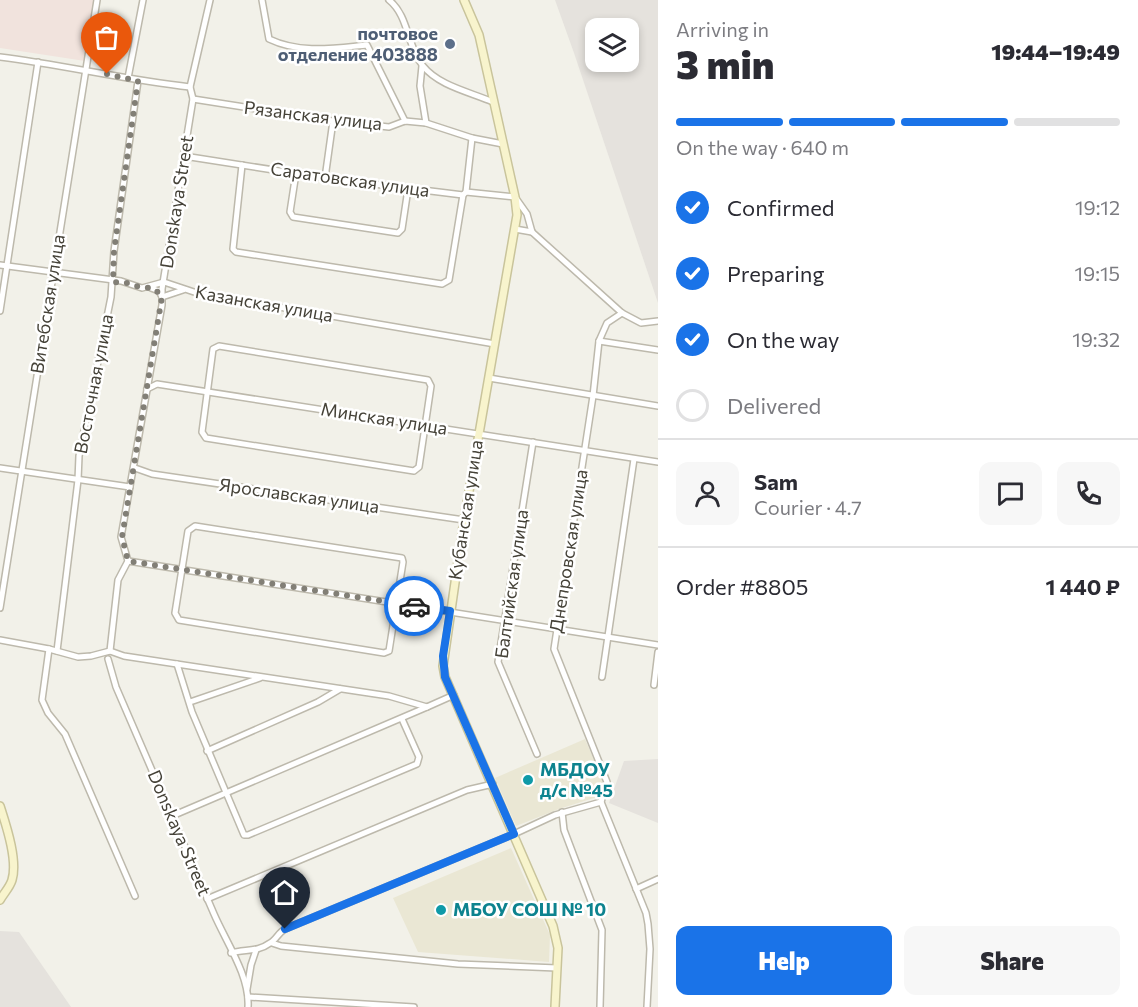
<!DOCTYPE html>
<html lang="en">
<head>
<meta charset="utf-8">
<style>
	:root { --surface:#fff; --page:#f7f7f7; --text:#2b2b33; --muted:#7c7c81; --line:#e1e1e2; --accent:#1a73e8 }
	body { margin:0; font-family:Commissioner,sans-serif; background:var(--page); color:var(--text); height:100vh; display:flex; flex-direction:column; font-size:22px; white-space:nowrap }
	* { box-sizing:border-box; margin:0 }
	p { font-size:20px; color:var(--muted) }
	.icon { flex:none; width:33px; height:33px; fill:none; stroke:currentColor; stroke-width:2; stroke-linecap:round; stroke-linejoin:round }
	.map { position:relative; flex:1; overflow:hidden }
	.details { display:flex; flex-direction:column; background:var(--surface); width:480px }
	.details>* { flex:none }
	.buttons { position:absolute; left:585px; top:18px; display:grid; gap:12px }
	.buttons a { display:grid; place-items:center; width:54px; height:54px; border-radius:12px; background:var(--surface); box-shadow:0 3px 9px #0003; font-size:30px }
	.pin { position:absolute; display:grid; place-items:center; width:51px; height:51px; color:#fff; margin:-62px -26px; border-radius:50% 50% 50% 0; rotate:-45deg; box-shadow:0 0 6px #0007 }
	.pin .icon { rotate:45deg }
	.courier { position:absolute; display:grid; place-items:center; width:60px; height:60px; margin:-30px; border:4px solid #1a73e8; border-radius:50%; background:#fff; color:#222; box-shadow:0 2px 8px #0007 }
	.summary em { font-style:normal; font-weight:800 }
	.summary div { display:flex; flex-direction:column-reverse }
	.summary { display:flex; align-items:center; justify-content:space-between; height:102px; padding:0 18px }
	h1 { font-size:39px; font-weight:800; line-height:45px }
	.bar { display:grid; grid-template-columns:repeat(4,1fr); gap:9px 6px; align-content:center; height:72px; padding:0 18px }
	.bar i { height:8px; border-radius:4px; background:var(--line) }
	.bar .on { background:var(--accent) }
	.bar p { grid-column:span 4 }
	.line { display:flex; align-items:center; gap:15px; padding:0 18px; border-top:2px solid var(--line) }
	.line div { flex:1 }
	.round { display:grid; place-items:center; flex:none; width:63px; height:63px; border-radius:12px; background:var(--page) }
	ol { padding:0 18px; list-style:none }
	li { display:flex; align-items:center; gap:18px; height:66px }
	li p { margin-inline-start:auto }
	li .icon { padding:6px; border-radius:50%; background:var(--accent); color:#fff; stroke-width:4 }
	li:last-child { color:var(--muted) }
	li i { width:33px; height:33px; border:3px solid var(--line); border-radius:50% }
	.button { display:flex; gap:12px; margin-top:auto; padding:12px 18px }
	.button a { flex:1; height:69px; border-radius:12px; background:var(--accent); color:#fff; font-size:24px; font-weight:800; line-height:69px; text-align:center }
	.button a+a { background:var(--page); color:var(--text) }
	main { display:flex; flex:1; min-height:0 }
	.map>svg:first-child { display:block }
	.industrial { fill:#e5e2dd; fill-rule:evenodd }
	.education { fill:#eae7d4 }
	.medical { fill:#f1e3dd }
	.lines { fill:none; stroke-linecap:round; stroke-linejoin:round }
	.street-casing { stroke:#bdb9ac; stroke-width:8 }
	.secondary-casing { stroke:#c9c49b; stroke-width:10 }
	.street { stroke:#fff; stroke-width:5 }
	.secondary { stroke:#f8f4cd; stroke-width:7 }
	.done { stroke:#827f76; stroke-width:6; stroke-dasharray:0 10.8 }
	.route { stroke:#1a73e8; stroke-width:8 }
	.service-dot { fill:#5c6f8a; stroke:#fff; stroke-width:2 }
	.culture-dot { fill:#0f9aa8; stroke:#fff; stroke-width:2 }
	.labels { text-anchor:middle; stroke-width:5; stroke-linejoin:round; paint-order:stroke }
	.service-label { font-size:18px; font-weight:bold; fill:#4e5e75; stroke:#fff; text-anchor:end }
	.street-label { font-size:18px; fill:#454238; stroke:#fff }
	.culture-label { font-size:18px; font-weight:bold; fill:#0d838f; stroke:#fff; text-anchor:start }
</style>
</head>
<body>
<main>
<div class="map">
<svg width="658" height="1007" viewBox="0 0 658 1007">
	<rect width="100%" height="100%" fill="#f2f1e9"/>
	<g class="industrial">
		<path d="M555 0H658V303L574 53ZM596 28H628V62H596Z"/>
		<path d="M658 759V823L609 803 624 761Z"/>
		<path d="M0 931 19 932 71 1007H0Z"/>
	</g>
	<g class="education">
		<path d="M585 739 603 781 597 797 559 809 516 826 495 778Z"/>
		<path d="M511 848 550 935 549 962 418 952 393 898Z"/>
	</g>
	<path class="medical" d="M0 0H94L85 61 0 48Z"/>
	<g class="lines">
		<defs>
			<g id="street">
				<path d="M262 0 269 39C300 54 335 48 367 45L405 121"/>
				<path d="M389 0C409 16 407 47 423 66 439 86 470 92 493 102"/>
				<path d="M0 57C64 65 126 80 190 87"/>
				<path d="M422 66 420 86 426 123"/>
				<path d="M128 78 143 0"/>
				<path d="M193 99 333 121 389 127 405 121 426 123 472 138 503 144"/>
				<path d="M184 156 325 178 463 195 466 192 515 197 527 214 532 232 622 313 641 323 658 321"/>
				<path d="M242 165 233 249 236 252 442 284 449 280 463 195"/>
				<path d="M296 173 290 212 293 217 398 233 402 229 408 189"/>
				<path d="M325 178 333 121"/>
				<path d="M466 192 472 138"/>
				<path d="M515 229 532 232"/>
				<path d="M0 265 121 281 142 288 164 282 197 293 495 344"/>
				<path d="M151 288 159 291 162 297 183 290"/>
				<path d="M0 311 38 62"/>
				<path d="M622 313 607 323 599 341 593 396 554 649 607 782 601 802 646 913 648 924 650 949 647 1007"/>
				<path d="M599 341 658 350"/>
				<path d="M219 346 428 380 431 386 419 467 414 471 206 438 202 432 213 349Z"/>
				<path d="M489 378 658 406"/>
				<path d="M147 389 157 384 658 462"/>
				<path d="M533 442 498 662 537 754"/>
				<path d="M0 468 130 487"/>
				<path d="M135 468 152 474 464 520"/>
				<path d="M195 526 402 558 403 562 389 651 384 653 179 620 175 613 188 531Z"/>
				<path d="M128 561 658 645"/>
				<path d="M0 608 97 0"/>
				<path d="M0 640 49 649 78 657 91 656 110 651 124 656 389 696 427 707 454 695"/>
				<path d="M49 649 42 700 48 713 65 734 135 896"/>
				<path d="M57 651 78 480 79 456 111 297 114 251 138 81"/>
				<path d="M110 651 118 580 128 561 121 537 162 305V289L193 99 190 87 210 0"/>
				<path d="M108 659 116 687C149 763 181 838 214 914 226 942 250 976 248 1007"/>
				<path d="M177 664 192 712 244 835H248L417 764 419 757 402 719"/>
				<path d="M602 677 634 459"/>
				<path d="M654 685 658 652"/>
				<path d="M190 702 260 678"/>
				<path d="M207 751 318 702 340 689"/>
				<path d="M562 812 564 830 602 930 600 1007"/>
				<path d="M172 816 427 707"/>
				<path d="M636 889 658 879"/>
				<path d="M207 899 467 790 493 784"/>
				<path d="M272 943 281 946 458 964 557 968"/>
				<path d="M231 953C245 949 258 952 270 943 276 940 278 933 285 929L514 834 555 815 601 802"/>
				<path d="M247 989 251 965 256 950"/>
				<path d="M248 997 414 1007"/>
			</g>
			<g id="secondary">
				<path d="M464 0 479 35 515 197 517 215 464 520 443 666 445 677 553 926 558 948 555 1007"/>
				<path d="M0 806C6 825 18 860 12 880 10 887 4 893 0 900"/>
			</g>
		</defs>
		<use href="#street" class="street-casing"/>
		<use href="#secondary" class="secondary-casing"/>
		<use href="#street" class="street"/>
		<use href="#secondary" class="secondary"/>
	</g>
	<g class="lines">
		<path class="done" d="M107 74 138 81 114 251 113 282 127 283 136 286 155 289 162 297 122 537 128 561 414 606"/>
		<path class="route" d="M285 929 514 834 445 677 443 656 450 611 414 606"/>
	</g>
	<circle class="service-dot" cx="450" cy="44" r="6"/>
	<g class="culture-dot">
		<circle cx="528" cy="780" r="6"/>
		<circle cx="441" cy="910" r="6"/>
	</g>
	<g class="labels">
		<g class="service-label">
			<text x="438" y="40">почтовое<tspan x="438" dy="21">отделение 403888</tspan></text>
		</g>
		<g class="street-label">
			<text transform="translate(313 116) rotate(7)" y="6">Рязанская улица</text>
			<text transform="translate(350 180) rotate(8)" y="6">Саратовская улица</text>
			<text transform="translate(177 202) rotate(-81)" y="6">Donskaya Street</text>
			<text transform="translate(48 304) rotate(-81)" y="6">Витебская улица</text>
			<text transform="translate(264 304) rotate(10)" y="6">Казанская улица</text>
			<text transform="translate(94 384) rotate(-79)" y="6">Восточная улица</text>
			<text transform="translate(384 419) rotate(9)" y="6">Минская улица</text>
			<text transform="translate(299 496) rotate(8)" y="6">Ярославская улица</text>
			<text transform="translate(466 510) rotate(-81)" y="6">Кубанская улица</text>
			<text transform="translate(569 551) rotate(-81)" y="6">Днепровская улица</text>
			<text transform="translate(512 584) rotate(-82)" y="6">Балтийская улица</text>
			<text transform="translate(179 833) rotate(67)" y="6">Donskaya Street</text>
		</g>
		<g class="culture-label">
			<text x="540" y="776">МБДОУ<tspan x="540" dy="21">д/с №45</tspan></text>
			<text x="453" y="916">МБОУ СОШ № 10</text>
		</g>
	</g>
</svg>
<div class="buttons">
<a><svg class="icon" aria-label="layers" viewBox="0 0 24 24"><path d="M12 4l9 5-9 5-9-5zM3 14l9 5 9-5"/></svg></a>
</div>
<div class="pin" style="left:107px;top:74px;background:#ea580c"><svg class="icon" aria-label="bag" viewBox="0 0 24 24"><path d="M5 8h14l-1 12H6zM9 8a3 3 0 0 1 6 0"/></svg></div>
<div class="pin" style="left:285px;top:929px;background:#1f2937"><svg class="icon" aria-label="home" viewBox="0 0 24 24"><path d="M3 11l9-7 9 7M6 9v11h12V9"/></svg></div>
<div class="courier" style="left:414px;top:606px"><svg class="icon" aria-label="car" viewBox="0 0 24 24"><path d="M5 17H2v-5l4-1 3-4h7l3 4 3 1v5h-3M9 17h6M6 11h13"/><circle cx="7" cy="17" r="2"/><circle cx="17" cy="17" r="2"/></svg></div>
</div>
<section class="details">
<div class="summary"><div><h1>3 min</h1><p>Arriving in</p></div><em>19:44–19:49</em></div>
<div class="bar"><i class="on"></i><i class="on"></i><i class="on"></i><i></i><p>On the way · 640 m</p></div>
<ol>
<li><svg class="icon" aria-label="check" viewBox="0 0 24 24"><path d="M5 12l5 5 9-10"/></svg>Confirmed<p>19:12</p></li>
<li><svg class="icon" aria-label="check" viewBox="0 0 24 24"><path d="M5 12l5 5 9-10"/></svg>Preparing<p>19:15</p></li>
<li><svg class="icon" aria-label="check" viewBox="0 0 24 24"><path d="M5 12l5 5 9-10"/></svg>On the way<p>19:32</p></li>
<li><i></i>Delivered</li>
</ol>
<div class="line" style="height:108px"><a class="round"><svg class="icon" aria-label="person" viewBox="0 0 24 24"><circle cx="12" cy="8" r="4"/><path d="M4 21q1-7 8-7t8 7"/></svg></a><div><b>Sam</b><p>Courier · 4.7</p></div><a class="round"><svg class="icon" aria-label="chat" viewBox="0 0 24 24"><path d="M4 5h16v11H9l-5 4z"/></svg></a><a class="round"><svg class="icon" aria-label="phone" viewBox="0 0 24 24"><path d="M5 4h4l2 5-3 2q2 4 5 5l2-3 5 2v4C11 20 4 13 5 4z"/></svg></a></div>
<div class="line" style="height:78px"><div>Order #8805</div><b>1 440 ₽</b></div>
<div class="button"><a>Help</a><a>Share</a></div>
</section>
</main>
</body>
</html>
